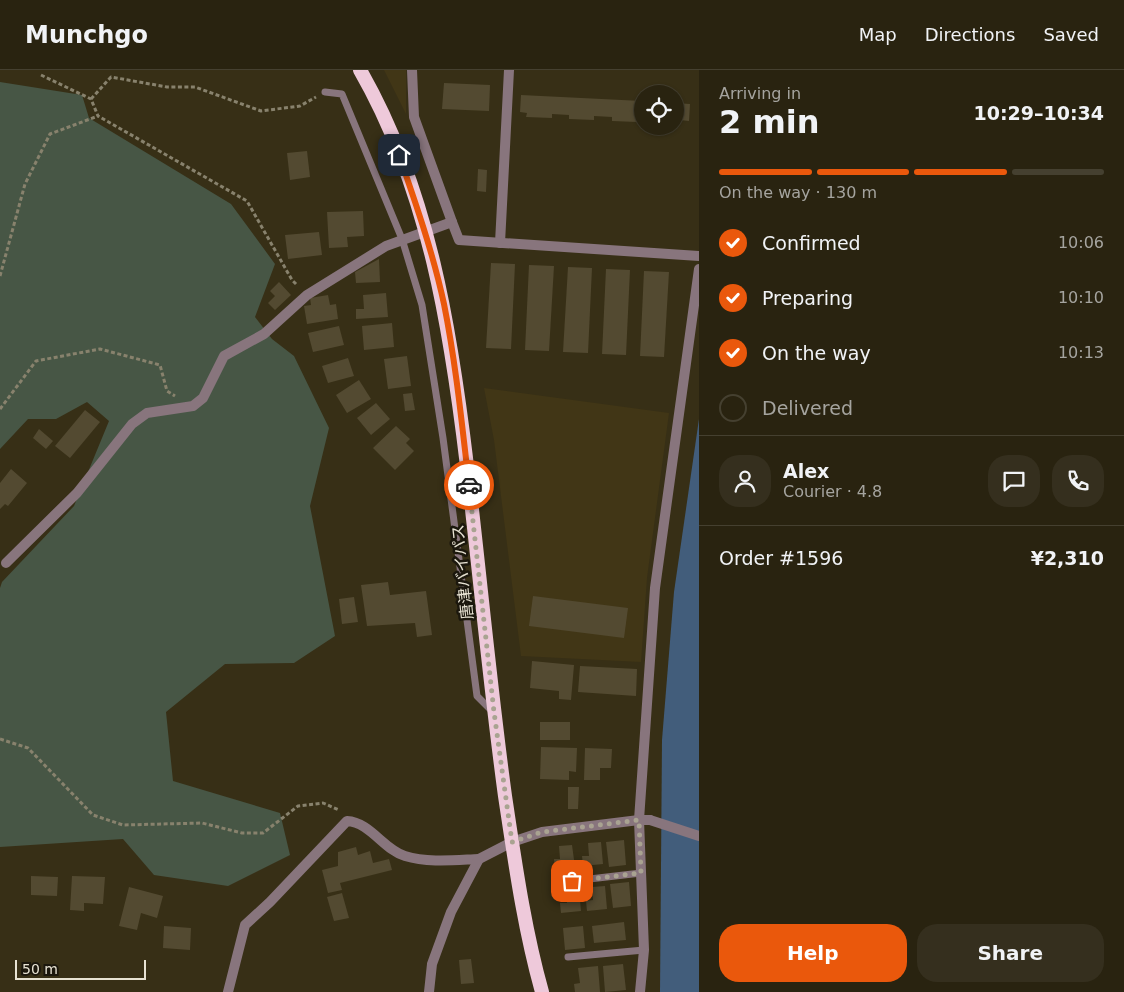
<!DOCTYPE html>
<html lang="en">
<head>
<meta charset="utf-8">
<style>
	:root { --surface:#292310; --page:#352f1e; --text:#f1f3f6; --muted:#a5a49f; --line:#454030; --accent:#ea580c }
	body { margin:0; font-family:"DejaVu Sans","Noto Sans JP",sans-serif; background:var(--page); color:var(--text); height:100vh; display:flex; flex-direction:column; font-size:19px; white-space:nowrap }
	* { box-sizing:border-box; margin:0 }
	p { font-size:16px; color:var(--muted) }
	.icon { flex:none; width:28px; height:28px; fill:none; stroke:currentColor; stroke-width:2; stroke-linecap:round; stroke-linejoin:round }
	.map { position:relative; flex:1; overflow:hidden }
	.sheet { display:flex; flex-direction:column; background:var(--surface); width:425px }
	.sheet>* { flex:none }
	.fabs { position:absolute; left:634px; top:15px; display:grid; gap:10px }
	.fabs a { display:grid; place-items:center; width:50px; height:50px; border-radius:50%; background:var(--surface); box-shadow:0 1px 4px #0004,0 0 0 1px var(--line); font-size:25px }
	.scale { position:absolute; left:15px; bottom:12px; width:131px; box-sizing:border-box; padding-left:5px; border:2px solid #e7e2d3; border-top:0; font-size:14px; line-height:18px; white-space:nowrap; color:#e7e2d3; -webkit-text-stroke:4px #1b170d; paint-order:stroke }
	.pin { position:absolute; display:grid; place-items:center; width:42px; height:42px; color:#fff; margin:-21px; border-radius:10px; box-shadow:0 2px 8px #0006 }
	.courier { position:absolute; display:grid; place-items:center; width:50px; height:50px; margin:-25px; border:4px solid #ea580c; border-radius:50%; background:#fff; color:#222; box-shadow:0 1px 6px #0007 }
	.headline em { font-style:normal; font-weight:800 }
	.headline div { display:flex; flex-direction:column-reverse }
	.headline { display:flex; align-items:center; justify-content:space-between; height:85px; padding:0 20px }
	h1 { font-size:32px; font-weight:800; line-height:38px }
	.bar { display:grid; grid-template-columns:repeat(4,1fr); gap:8px 5px; align-content:center; height:60px; padding:0 20px }
	.bar i { height:6px; border-radius:4px; background:var(--line) }
	.bar .selected { background:var(--accent) }
	.bar p { grid-column:span 4 }
	.line { display:flex; align-items:center; gap:12px; padding:0 20px; border-top:1px solid var(--line) }
	.line div { flex:1 }
	.round { display:grid; place-items:center; flex:none; width:52px; height:52px; border-radius:20px; background:var(--page) }
	ol { padding:0 20px; list-style:none }
	li { display:flex; align-items:center; gap:15px; height:55px }
	li p { margin-inline-start:auto }
	li .icon { padding:5px; border-radius:50%; background:var(--accent); color:#fff; stroke-width:4 }
	li:last-child { color:var(--muted) }
	li i { width:28px; height:28px; border:2px solid var(--line); border-radius:50% }
	.primary-button { display:flex; gap:10px; margin-top:auto; padding:10px 20px }
	.primary-button a { flex:1; height:58px; border-radius:20px; background:var(--accent); color:#fff; font-size:20px; font-weight:800; line-height:58px; text-align:center }
	.primary-button a+a { background:var(--page); color:var(--text) }
	header { display:flex; align-items:center; gap:30px; box-sizing:border-box; height:70px; padding:0 25px; background:var(--surface); border-bottom:1px solid var(--line) }
	header strong { font-size:24px }
	nav { display:flex; gap:28px; margin-inline-start:auto; font-size:18px }
	main { display:flex; flex:1; min-height:0 }
	.map>svg:first-child { display:block }
	.built { fill:#413616 }
	.green { fill:#475645 }
	.water { fill:#425d7b }
	.building { fill:#534a31 }
	.lines { fill:none; stroke-linecap:round; stroke-linejoin:round }
	.path { stroke:#88826d; stroke-width:3; stroke-dasharray:4 2.5; stroke-linecap:butt }
	.service { stroke:#88757d; stroke-width:7 }
	.minor { stroke:#88757d; stroke-width:10 }
	.tertiary { stroke:#88757d; stroke-width:10 }
	.trunk { stroke:#eec9da; stroke-width:14 }
	.done { stroke:#a9a391; stroke-width:5; stroke-dasharray:0 9 }
	.route { stroke:#ea580c; stroke-width:6 }
	.labels { text-anchor:middle; stroke-width:5; stroke-linejoin:round; paint-order:stroke }
	.street-label { font-size:16px; fill:#e7e2d3; stroke:#1b170d }
</style>
</head>
<body>
<header>
<strong>Munchgo</strong>
<nav><a>Map</a><a>Directions</a><a>Saved</a></nav>
</header>
<main>
<div class="map">
<svg width="699" height="922" viewBox="0 0 699 922">
	<rect width="100%" height="100%" fill="#372f16"/>
	<g class="built">
		<path d="M384 0H406V44Z"/>
		<path d="M484 318 669 343 647 508 641 592 521 586 494 370Z"/>
	</g>
	<path class="green" d="M0 12 82 25 89 48 231 134 275 194 255 247 272 269 294 286 329 358 310 436 335 566 294 593 225 594 166 642 173 711 280 743 290 785 228 816 154 805 123 769 0 777V518L2 512 74 436 109 351 87 332 56 349H28L0 379Z"/>
	<path class="water" d="M699 349V922H660L662 670 674 522Z"/>
	<g class="building">
		<path d="M444 13 490 15 489 41 442 39Z"/>
		<path d="M521 25 642 31V48H637V52L612 51V47L594 46V50L569 49V45L552 44V48L526 47 527 43 520 42Z"/>
		<path d="M675 33 690 34 689 51 680 50V54H675Z"/>
		<path d="M307 81 310 107 290 110 287 83Z"/>
		<path d="M478 99 487 100 486 122 477 121Z"/>
		<path d="M363 141 364 166 347 167 348 177 329 178 327 142Z"/>
		<path d="M319 162 322 185 288 189 285 165Z"/>
		<path d="M379 189 380 212 356 213 355 202Z"/>
		<path d="M491 193 515 194 511 279 486 278Z"/>
		<path d="M529 195 554 196 549 281 525 280Z"/>
		<path d="M568 197 592 198 588 283 563 282Z"/>
		<path d="M606 199 630 200 626 285 602 284Z"/>
		<path d="M644 201 669 202 664 287 640 286Z"/>
		<path d="M279 212 291 225 275 240 268 233 275 226 270 221Z"/>
		<path d="M386 223 388 247 356 249V239H364L363 225Z"/>
		<path d="M328 225 330 235 336 234 338 249 307 254 304 236 311 235 310 228Z"/>
		<path d="M392 253 394 277 364 280 362 256Z"/>
		<path d="M339 256 344 275 313 282 308 263Z"/>
		<path d="M407 286 411 316 388 319 384 289Z"/>
		<path d="M348 288 354 306 328 313 322 296Z"/>
		<path d="M359 310 371 329 347 343 336 325Z"/>
		<path d="M412 323 415 340 405 341 403 324Z"/>
		<path d="M376 333 390 349 371 365 357 348Z"/>
		<path d="M85 340 100 352 70 388 55 376Z"/>
		<path d="M396 356 410 369 406 373 414 381 395 400 373 378Z"/>
		<path d="M39 359 53 371 46 379 33 368Z"/>
		<path d="M11 399 27 413 8 436 5 434 0 439V413Z"/>
		<path d="M388 512 390 525 426 521 432 565 417 567 415 553 367 556 361 515Z"/>
		<path d="M533 526 628 538 624 568 529 556Z"/>
		<path d="M354 527 358 552 342 554 339 529Z"/>
		<path d="M532 591 574 595 571 630 559 629V621L530 618Z"/>
		<path d="M580 596 637 599 636 626 578 622Z"/>
		<rect x="540" y="652" width="30" height="18"/>
		<path d="M541 677 577 678 576 702 569 701V710L540 709Z"/>
		<path d="M585 678 612 679 611 698H600V710H584Z"/>
		<path d="M568 717H579L578 739H568Z"/>
		<path d="M624 770 626 795 609 797 606 772Z"/>
		<path d="M601 772 603 794 583 796 582 786H589L588 773Z"/>
		<path d="M572 775 575 797 555 799 554 789H560L559 776Z"/>
		<path d="M356 777 358 785 370 781 373 793 389 789 392 800 340 813 342 820 328 823 322 800 338 796V782Z"/>
		<path d="M31 806 58 807 57 826 31 825Z"/>
		<path d="M72 806 105 807 103 834 84 833V841L70 840Z"/>
		<path d="M629 812 631 836 613 838 610 814Z"/>
		<path d="M605 816 607 839 587 841 586 831 593 830 592 817Z"/>
		<path d="M129 817 163 826 157 848 141 843 137 860 119 856Z"/>
		<path d="M579 819 581 841 561 843 560 833H567L566 820Z"/>
		<path d="M342 823 349 848 334 851 327 827Z"/>
		<path d="M624 852 626 870 594 873 592 856Z"/>
		<path d="M164 856 191 858 190 880 163 878Z"/>
		<path d="M583 856 585 878 565 880 563 858Z"/>
		<path d="M471 889 474 913 461 914 459 890Z"/>
		<path d="M623 894 626 920 605 922 603 896Z"/>
		<path d="M598 896 600 922H575L574 914 580 913 578 898Z"/>
	</g>
	<g class="lines">
		<g class="path">
			<path d="M41 5 91 29 98 46 247 131 292 210 297 215"/>
			<path d="M91 29 111 7 167 17H195L261 41 300 36 316 27"/>
			<path d="M0 206 25 114 50 64 98 46"/>
			<path d="M0 339 36 291 100 279 160 295 167 321 175 326"/>
			<path d="M0 669 28 678 93 745 123 755 202 753 242 763H263L298 736 323 733 339 740"/>
		</g>
		<g class="service">
			<path d="M325 22 342 24 402 169 422 235 443 368 477 626 493 642"/>
			<path d="M555 813 641 803"/>
			<path d="M568 887 644 880"/>
		</g>
		<g class="minor">
			<path d="M412 0 414 47 452 152"/>
			<path d="M500 173 509 0"/>
			<path d="M6 493 77 423 132 354 147 343 193 336 203 328 224 286 264 264 307 225 386 176 452 152 459 170 699 186"/>
			<path d="M650 750 699 766"/>
			<path d="M228 922 245 855 270 832 347 751C370 752 384 780 405 786 428 793 455 790 479 789"/>
			<path d="M640 922 644 880 639 750 655 518 699 199"/>
		</g>
		<path class="tertiary" d="M429 922 432 894 451 842 479 789 512 772 542 762 639 750H650"/>
		<path class="trunk" d="M360 0C429 120 451 261 467 396 480 506 490 616 505 726 515 792 524 858 542 922"/>
	</g>
	<g class="lines">
		<path class="done" d="M469 415 494 642 512 772 542 762 639 750 641 803 572 811"/>
		<path class="route" d="M399 85C416 134 433 183 444 234 456 294 462 355 469 415"/>
	</g>
	<g class="labels">
		<g class="street-label">
			<text transform="translate(462 502) rotate(-96)" y="6">唐津バイパス</text>
		</g>
	</g>
</svg>
<div class="fabs">
<a><svg class="icon" aria-label="locate" viewBox="0 0 24 24"><circle cx="12" cy="12" r="6"/><path d="M12 2v4M12 18v4M2 12h4M18 12h4"/></svg></a>
</div>
<div class="scale">50 m</div>
<div class="pin" style="left:572px;top:811px;background:#ea580c"><svg class="icon" aria-label="bag" viewBox="0 0 24 24"><path d="M5 8h14l-1 12H6zM9 8a3 3 0 0 1 6 0"/></svg></div>
<div class="pin" style="left:399px;top:85px;background:#1f2937"><svg class="icon" aria-label="home" viewBox="0 0 24 24"><path d="M3 11l9-7 9 7M6 9v11h12V9"/></svg></div>
<div class="courier" style="left:469px;top:415px"><svg class="icon" aria-label="car" viewBox="0 0 24 24"><path d="M5 17H2v-5l4-1 3-4h7l3 4 3 1v5h-3M9 17h6M6 11h13"/><circle cx="7" cy="17" r="2"/><circle cx="17" cy="17" r="2"/></svg></div>
</div>
<section class="sheet">
<div class="headline"><div><h1>2 min</h1><p>Arriving in</p></div><em>10:29–10:34</em></div>
<div class="bar"><i class="selected"></i><i class="selected"></i><i class="selected"></i><i></i><p>On the way · 130 m</p></div>
<ol>
<li><svg class="icon" aria-label="check" viewBox="0 0 24 24"><path d="M5 12l5 5 9-10"/></svg>Confirmed<p>10:06</p></li>
<li><svg class="icon" aria-label="check" viewBox="0 0 24 24"><path d="M5 12l5 5 9-10"/></svg>Preparing<p>10:10</p></li>
<li><svg class="icon" aria-label="check" viewBox="0 0 24 24"><path d="M5 12l5 5 9-10"/></svg>On the way<p>10:13</p></li>
<li><i></i>Delivered</li>
</ol>
<div class="line" style="height:90px"><a class="round"><svg class="icon" aria-label="person" viewBox="0 0 24 24"><circle cx="12" cy="8" r="4"/><path d="M4 21q1-7 8-7t8 7"/></svg></a><div><b>Alex</b><p>Courier · 4.8</p></div><a class="round"><svg class="icon" aria-label="chat" viewBox="0 0 24 24"><path d="M4 5h16v11H9l-5 4z"/></svg></a><a class="round"><svg class="icon" aria-label="phone" viewBox="0 0 24 24"><path d="M5 4h4l2 5-3 2q2 4 5 5l2-3 5 2v4C11 20 4 13 5 4z"/></svg></a></div>
<div class="line" style="height:65px"><div>Order #1596</div><b>¥2,310</b></div>
<div class="primary-button"><a>Help</a><a>Share</a></div>
</section>
</main>
</body>
</html>
